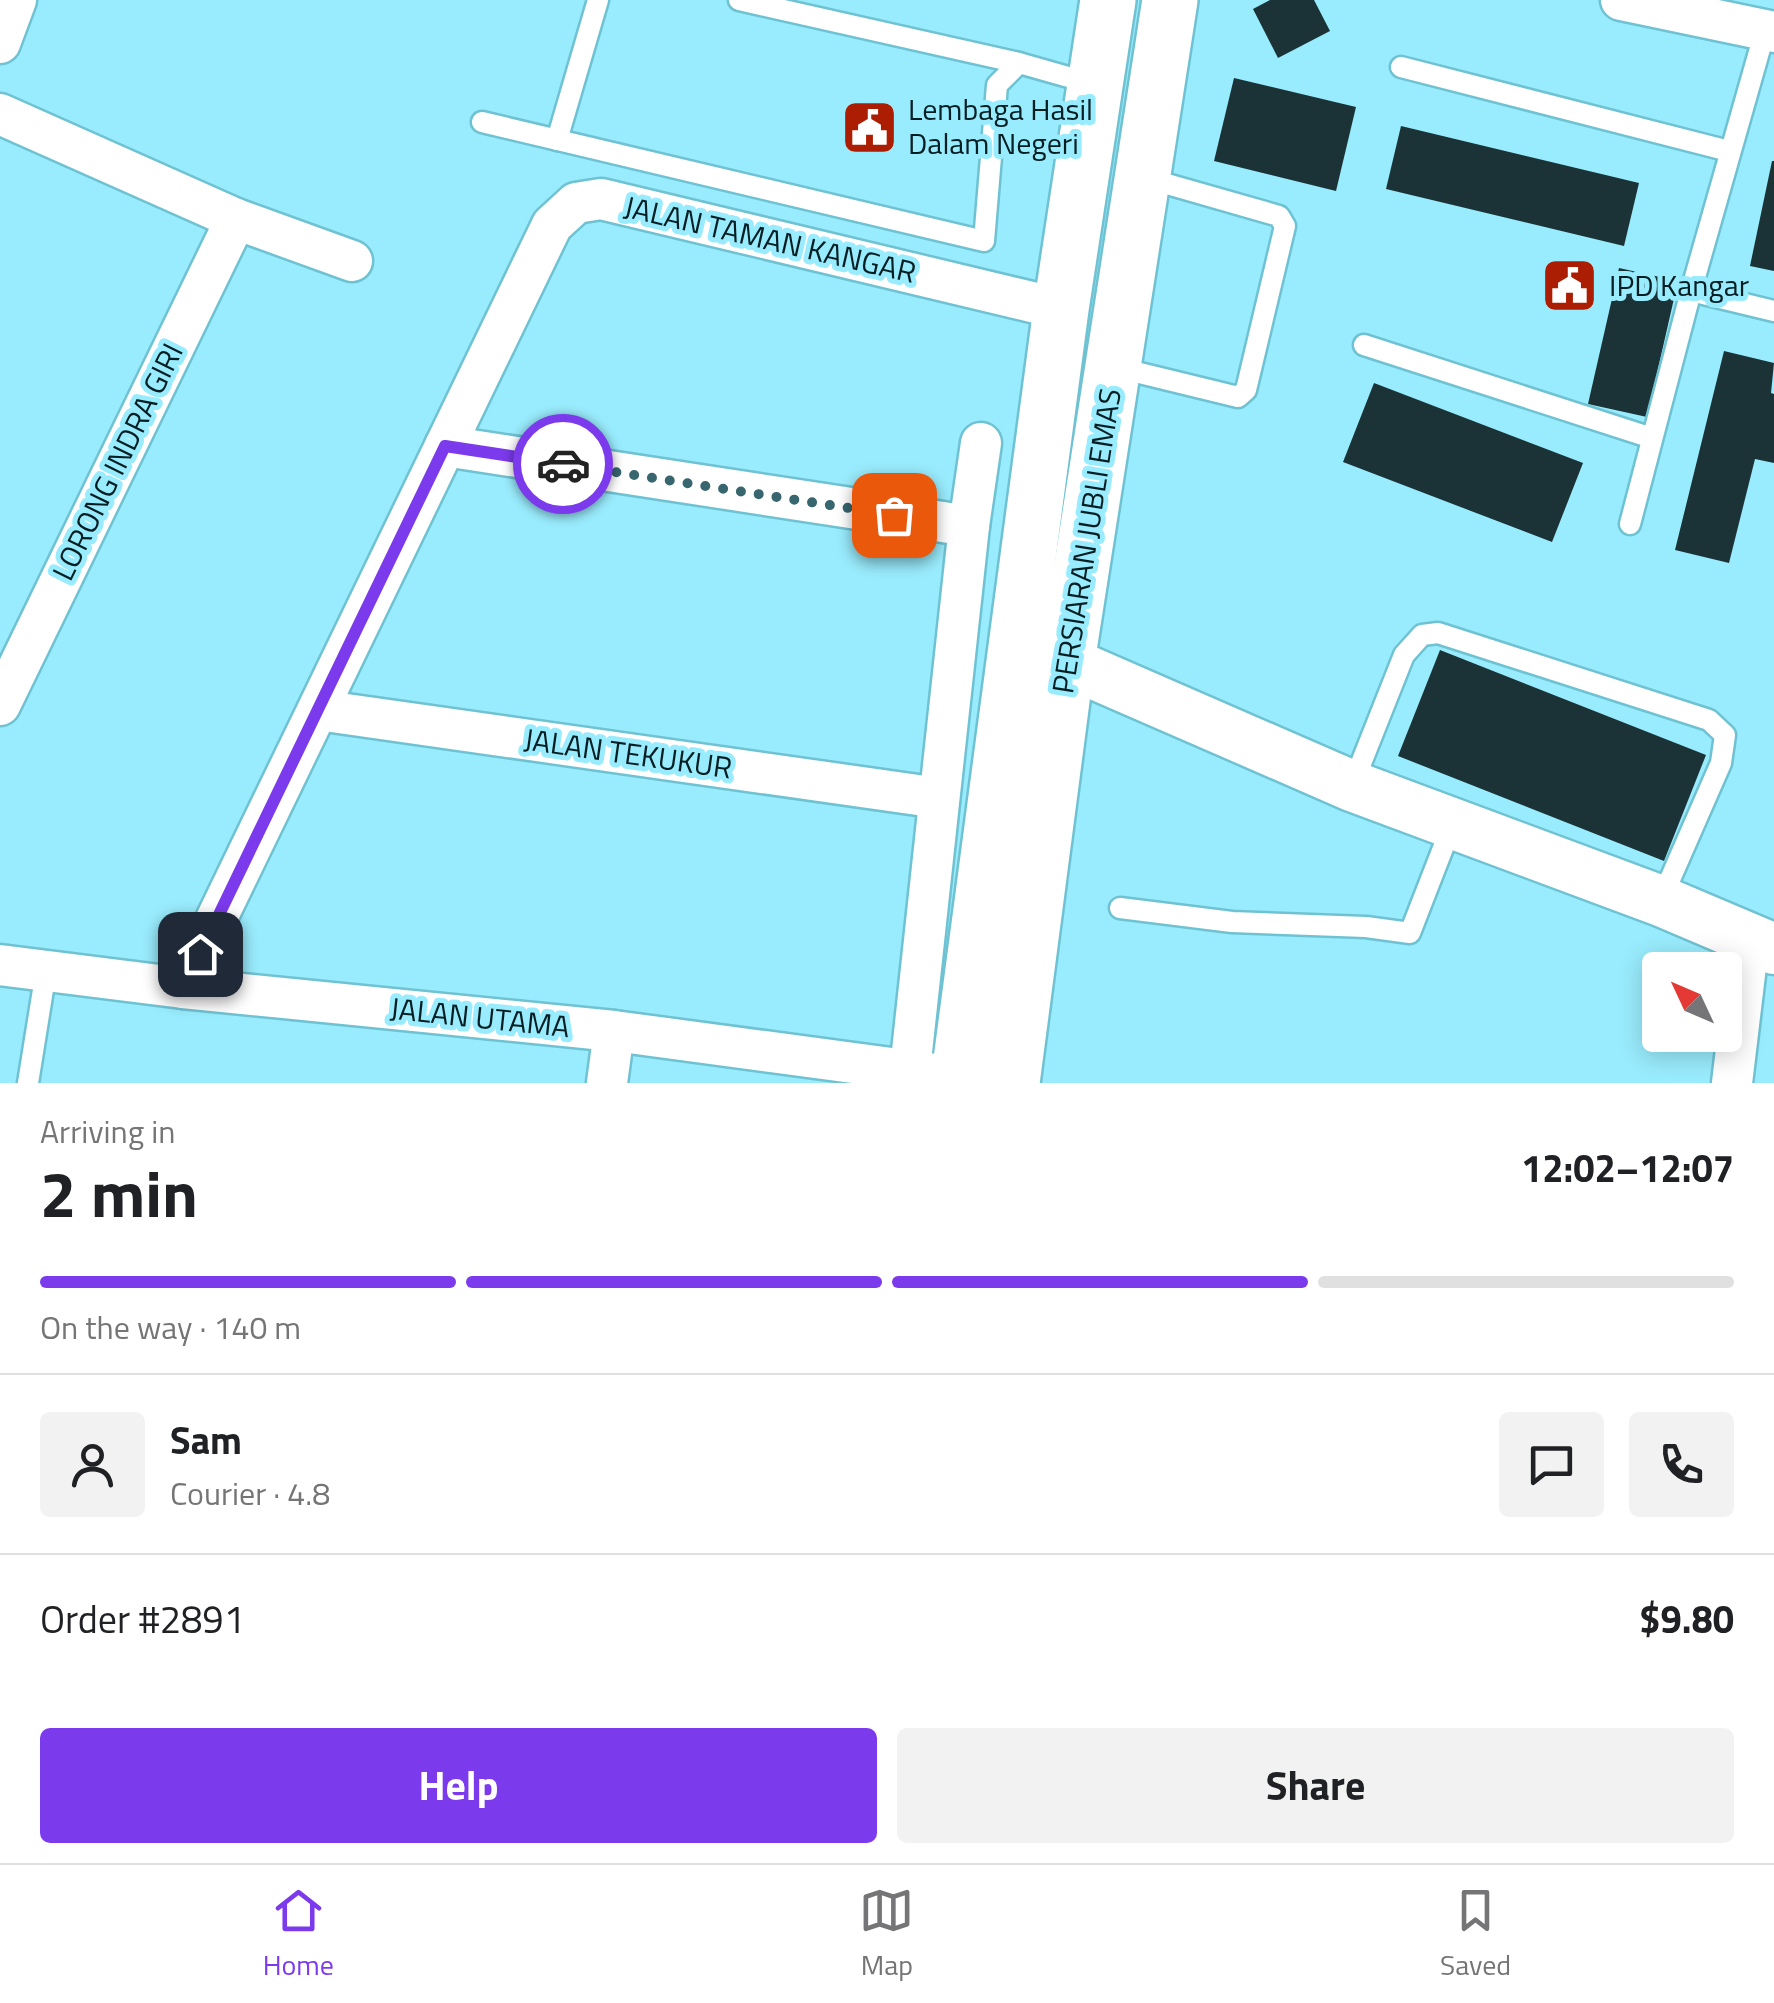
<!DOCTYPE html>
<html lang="en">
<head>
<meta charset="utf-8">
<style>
	:root { --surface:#fff; --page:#f2f2f2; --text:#202124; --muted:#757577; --line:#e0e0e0; --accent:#7c3aed }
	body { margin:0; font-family:"Titillium Web",sans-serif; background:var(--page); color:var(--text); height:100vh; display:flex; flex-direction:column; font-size:38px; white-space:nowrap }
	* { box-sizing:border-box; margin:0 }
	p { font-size:32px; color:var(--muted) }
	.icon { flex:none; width:55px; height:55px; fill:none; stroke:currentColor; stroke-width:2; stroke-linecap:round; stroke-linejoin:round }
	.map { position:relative; height:1083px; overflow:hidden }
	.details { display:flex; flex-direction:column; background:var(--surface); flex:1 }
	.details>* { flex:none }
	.needle { width:65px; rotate:314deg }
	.buttons { position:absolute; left:1642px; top:952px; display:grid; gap:20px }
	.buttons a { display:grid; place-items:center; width:100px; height:100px; border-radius:10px; background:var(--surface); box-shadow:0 5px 25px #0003; font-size:50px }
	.pin { position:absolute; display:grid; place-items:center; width:85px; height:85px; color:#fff; margin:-42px; border-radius:20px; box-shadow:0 5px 15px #0006 }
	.courier { position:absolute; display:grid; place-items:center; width:100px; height:100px; margin:-50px; border:8px solid #7c3aed; border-radius:50%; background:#fff; color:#222; box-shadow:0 2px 12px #0007 }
	.overview em { font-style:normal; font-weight:700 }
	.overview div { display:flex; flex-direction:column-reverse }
	.overview { display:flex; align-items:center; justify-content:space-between; height:170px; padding:0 40px }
	h1 { font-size:65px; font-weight:700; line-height:75px }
	.bar { display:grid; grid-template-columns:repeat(4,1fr); gap:15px 10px; align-content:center; height:120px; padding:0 40px }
	.bar i { height:12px; border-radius:8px; background:var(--line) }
	.bar .current { background:var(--accent) }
	.bar p { grid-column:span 4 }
	.line { display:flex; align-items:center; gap:25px; padding:0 40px; border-top:2px solid var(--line) }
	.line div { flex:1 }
	.round { display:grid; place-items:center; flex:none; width:105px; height:105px; border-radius:10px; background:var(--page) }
	.button { display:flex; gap:20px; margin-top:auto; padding:20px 40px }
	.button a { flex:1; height:115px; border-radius:10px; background:var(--accent); color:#fff; font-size:40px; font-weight:700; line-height:115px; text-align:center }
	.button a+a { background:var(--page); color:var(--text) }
	.dock { display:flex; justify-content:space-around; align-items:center; height:140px; border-top:2px solid var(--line); background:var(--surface); font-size:28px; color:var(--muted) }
	.dock a { display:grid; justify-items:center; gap:5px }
	.dock .current { color:var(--accent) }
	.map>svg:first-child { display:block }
	.building { fill:#1b3337 }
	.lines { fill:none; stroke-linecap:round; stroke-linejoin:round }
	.service-casing { stroke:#6fc2d2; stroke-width:25 }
	.minor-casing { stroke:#6fc2d2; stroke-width:45 }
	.tertiary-casing { stroke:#6fc2d2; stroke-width:55 }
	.primary-casing { stroke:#6fc2d2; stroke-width:60 }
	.service { stroke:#fff; stroke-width:20 }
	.minor { stroke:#fff; stroke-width:40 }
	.tertiary { stroke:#fff; stroke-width:50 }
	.primary { stroke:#fff; stroke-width:55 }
	.done { stroke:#38666f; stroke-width:10; stroke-dasharray:0 18 }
	.route { stroke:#7c3aed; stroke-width:12 }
	.labels { text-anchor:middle; stroke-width:10; stroke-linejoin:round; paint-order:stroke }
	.poi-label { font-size:30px; fill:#031e23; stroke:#99ecfd; text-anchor:start }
	.street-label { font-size:30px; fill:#031e23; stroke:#99ecfd }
</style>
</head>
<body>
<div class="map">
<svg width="1774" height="1083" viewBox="0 0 1774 1083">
	<rect width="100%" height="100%" fill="#99ecfd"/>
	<g class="building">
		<path d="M1270 0H1314L1330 31 1278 58 1253 9Z"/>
		<path d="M1234 78 1356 107 1336 191 1214 161Z"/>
		<path d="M1401 126 1639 183 1624 246 1386 189Z"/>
		<path d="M1772 161H1774V271L1750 266Z"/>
		<path d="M1619 268 1678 281 1647 417 1588 404Z"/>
		<path d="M1724 351 1774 363 1771 393 1774 394V463L1755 459 1729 563 1675 550Z"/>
		<path d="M1374 383 1583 463 1552 542 1343 462Z"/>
		<path d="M1440 650 1706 755 1664 861 1398 756Z"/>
	</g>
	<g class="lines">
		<defs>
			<g id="service">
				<path d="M739 0 1019 63"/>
				<path d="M1401 67 1729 151"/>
				<path d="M482 122 984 241 997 85 1019 63 1093 84"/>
				<path d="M557 140 598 0"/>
				<path d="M1691 291 1774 311"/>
				<path d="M1364 345 1652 438"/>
				<path d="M1115 367 1238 397 1246 390 1285 226 1279 216 1146 178"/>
				<path d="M1630 524 1691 291 1765 31"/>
				<path d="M1352 786 1404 655 1422 635 1438 633 1709 720 1725 735 1721 763 1661 900"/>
				<path d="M1120 908 1232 922 1366 927 1410 933 1452 825"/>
				<path d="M28 1083 46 971"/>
			</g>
			<g id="minor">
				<path d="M1621 0 1774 32"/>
				<path d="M0 43 16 0"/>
				<path d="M0 114 236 219 352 261"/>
				<path d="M445 446 969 526"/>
				<path d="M0 705 236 219"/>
				<path d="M318 710 939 798"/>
				<path d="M0 965 183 988 614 1031 958 1077"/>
				<path d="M183 988 552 225 576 203 601 199 1061 309"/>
				<path d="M910 1070 969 526 981 443"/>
				<path d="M607 1083 614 1031"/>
				<path d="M1732 1083 1749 941"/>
			</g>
			<path id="tertiary" d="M1067 662 1352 786 1661 901 1774 949"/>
			<g id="primary">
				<path d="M958 1083 1061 309 1108 0"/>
				<path d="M1012 1083 1067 662 1170 0"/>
			</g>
		</defs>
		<use href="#service" class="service-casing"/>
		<use href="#minor" class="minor-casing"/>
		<use href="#tertiary" class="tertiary-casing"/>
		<use href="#primary" class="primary-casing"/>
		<use href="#service" class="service"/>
		<use href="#minor" class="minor"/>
		<use href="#tertiary" class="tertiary"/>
		<use href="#primary" class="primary"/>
	</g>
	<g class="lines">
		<path class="done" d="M563 464 894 515"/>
		<path class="route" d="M200 954 445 446 563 464"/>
	</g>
	<defs>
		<symbol id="civic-square" viewBox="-11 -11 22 22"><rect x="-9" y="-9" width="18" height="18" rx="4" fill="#ac1e03" stroke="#99ecfd"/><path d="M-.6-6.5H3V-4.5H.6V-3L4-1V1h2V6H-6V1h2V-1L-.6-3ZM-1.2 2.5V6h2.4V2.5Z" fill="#fff"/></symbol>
	</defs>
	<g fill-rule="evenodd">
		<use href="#civic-square" x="838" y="96" width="63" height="63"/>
		<use href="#civic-square" x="1538" y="254" width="63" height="63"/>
	</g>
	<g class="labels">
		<g class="poi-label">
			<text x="908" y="120">Lembaga Hasil<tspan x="908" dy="34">Dalam Negeri</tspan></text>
			<text x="1609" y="296">IPD Kangar</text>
		</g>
		<g class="street-label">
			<text transform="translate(770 240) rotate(13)" y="10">JALAN TAMAN KANGAR</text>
			<text transform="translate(118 462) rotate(-64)" y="10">LORONG INDRA GIRI</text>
			<text transform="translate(1087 541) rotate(-81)" y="10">PERSIARAN JUBLI EMAS</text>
			<text transform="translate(628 754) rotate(8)" y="10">JALAN TEKUKUR</text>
			<text transform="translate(480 1018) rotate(6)" y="10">JALAN UTAMA</text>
		</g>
	</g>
</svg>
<div class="buttons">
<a><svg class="needle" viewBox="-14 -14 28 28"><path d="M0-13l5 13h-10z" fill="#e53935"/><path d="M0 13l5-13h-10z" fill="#757577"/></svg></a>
</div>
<div class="pin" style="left:894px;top:515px;background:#ea580c"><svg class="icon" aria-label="bag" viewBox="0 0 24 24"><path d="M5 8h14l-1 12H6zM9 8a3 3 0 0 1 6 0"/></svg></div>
<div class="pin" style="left:200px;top:954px;background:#1f2937"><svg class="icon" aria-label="home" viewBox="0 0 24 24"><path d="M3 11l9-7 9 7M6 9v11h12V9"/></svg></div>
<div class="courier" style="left:563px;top:464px"><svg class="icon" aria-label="car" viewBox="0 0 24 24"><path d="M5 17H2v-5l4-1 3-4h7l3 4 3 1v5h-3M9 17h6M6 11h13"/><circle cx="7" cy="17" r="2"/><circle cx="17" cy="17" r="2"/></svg></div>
</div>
<section class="details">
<div class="overview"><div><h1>2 min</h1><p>Arriving in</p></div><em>12:02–12:07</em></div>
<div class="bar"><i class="current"></i><i class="current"></i><i class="current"></i><i></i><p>On the way · 140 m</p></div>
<div class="line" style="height:180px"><a class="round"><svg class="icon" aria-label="person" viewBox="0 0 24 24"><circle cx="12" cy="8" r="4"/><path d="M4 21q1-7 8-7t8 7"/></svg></a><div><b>Sam</b><p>Courier · 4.8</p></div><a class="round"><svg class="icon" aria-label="chat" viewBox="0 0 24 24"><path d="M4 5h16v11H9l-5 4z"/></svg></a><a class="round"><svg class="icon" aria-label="phone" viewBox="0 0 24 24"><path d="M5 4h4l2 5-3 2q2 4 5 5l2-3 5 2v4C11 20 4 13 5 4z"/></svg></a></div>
<div class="line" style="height:130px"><div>Order #2891</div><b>$9.80</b></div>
<div class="button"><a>Help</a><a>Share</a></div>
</section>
<nav class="dock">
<a class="current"><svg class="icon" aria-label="home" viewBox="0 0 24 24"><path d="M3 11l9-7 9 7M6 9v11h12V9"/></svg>Home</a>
<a><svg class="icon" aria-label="map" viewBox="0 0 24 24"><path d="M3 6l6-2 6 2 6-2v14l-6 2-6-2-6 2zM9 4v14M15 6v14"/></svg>Map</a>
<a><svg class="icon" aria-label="saved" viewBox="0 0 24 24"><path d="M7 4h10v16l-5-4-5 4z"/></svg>Saved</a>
</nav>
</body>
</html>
